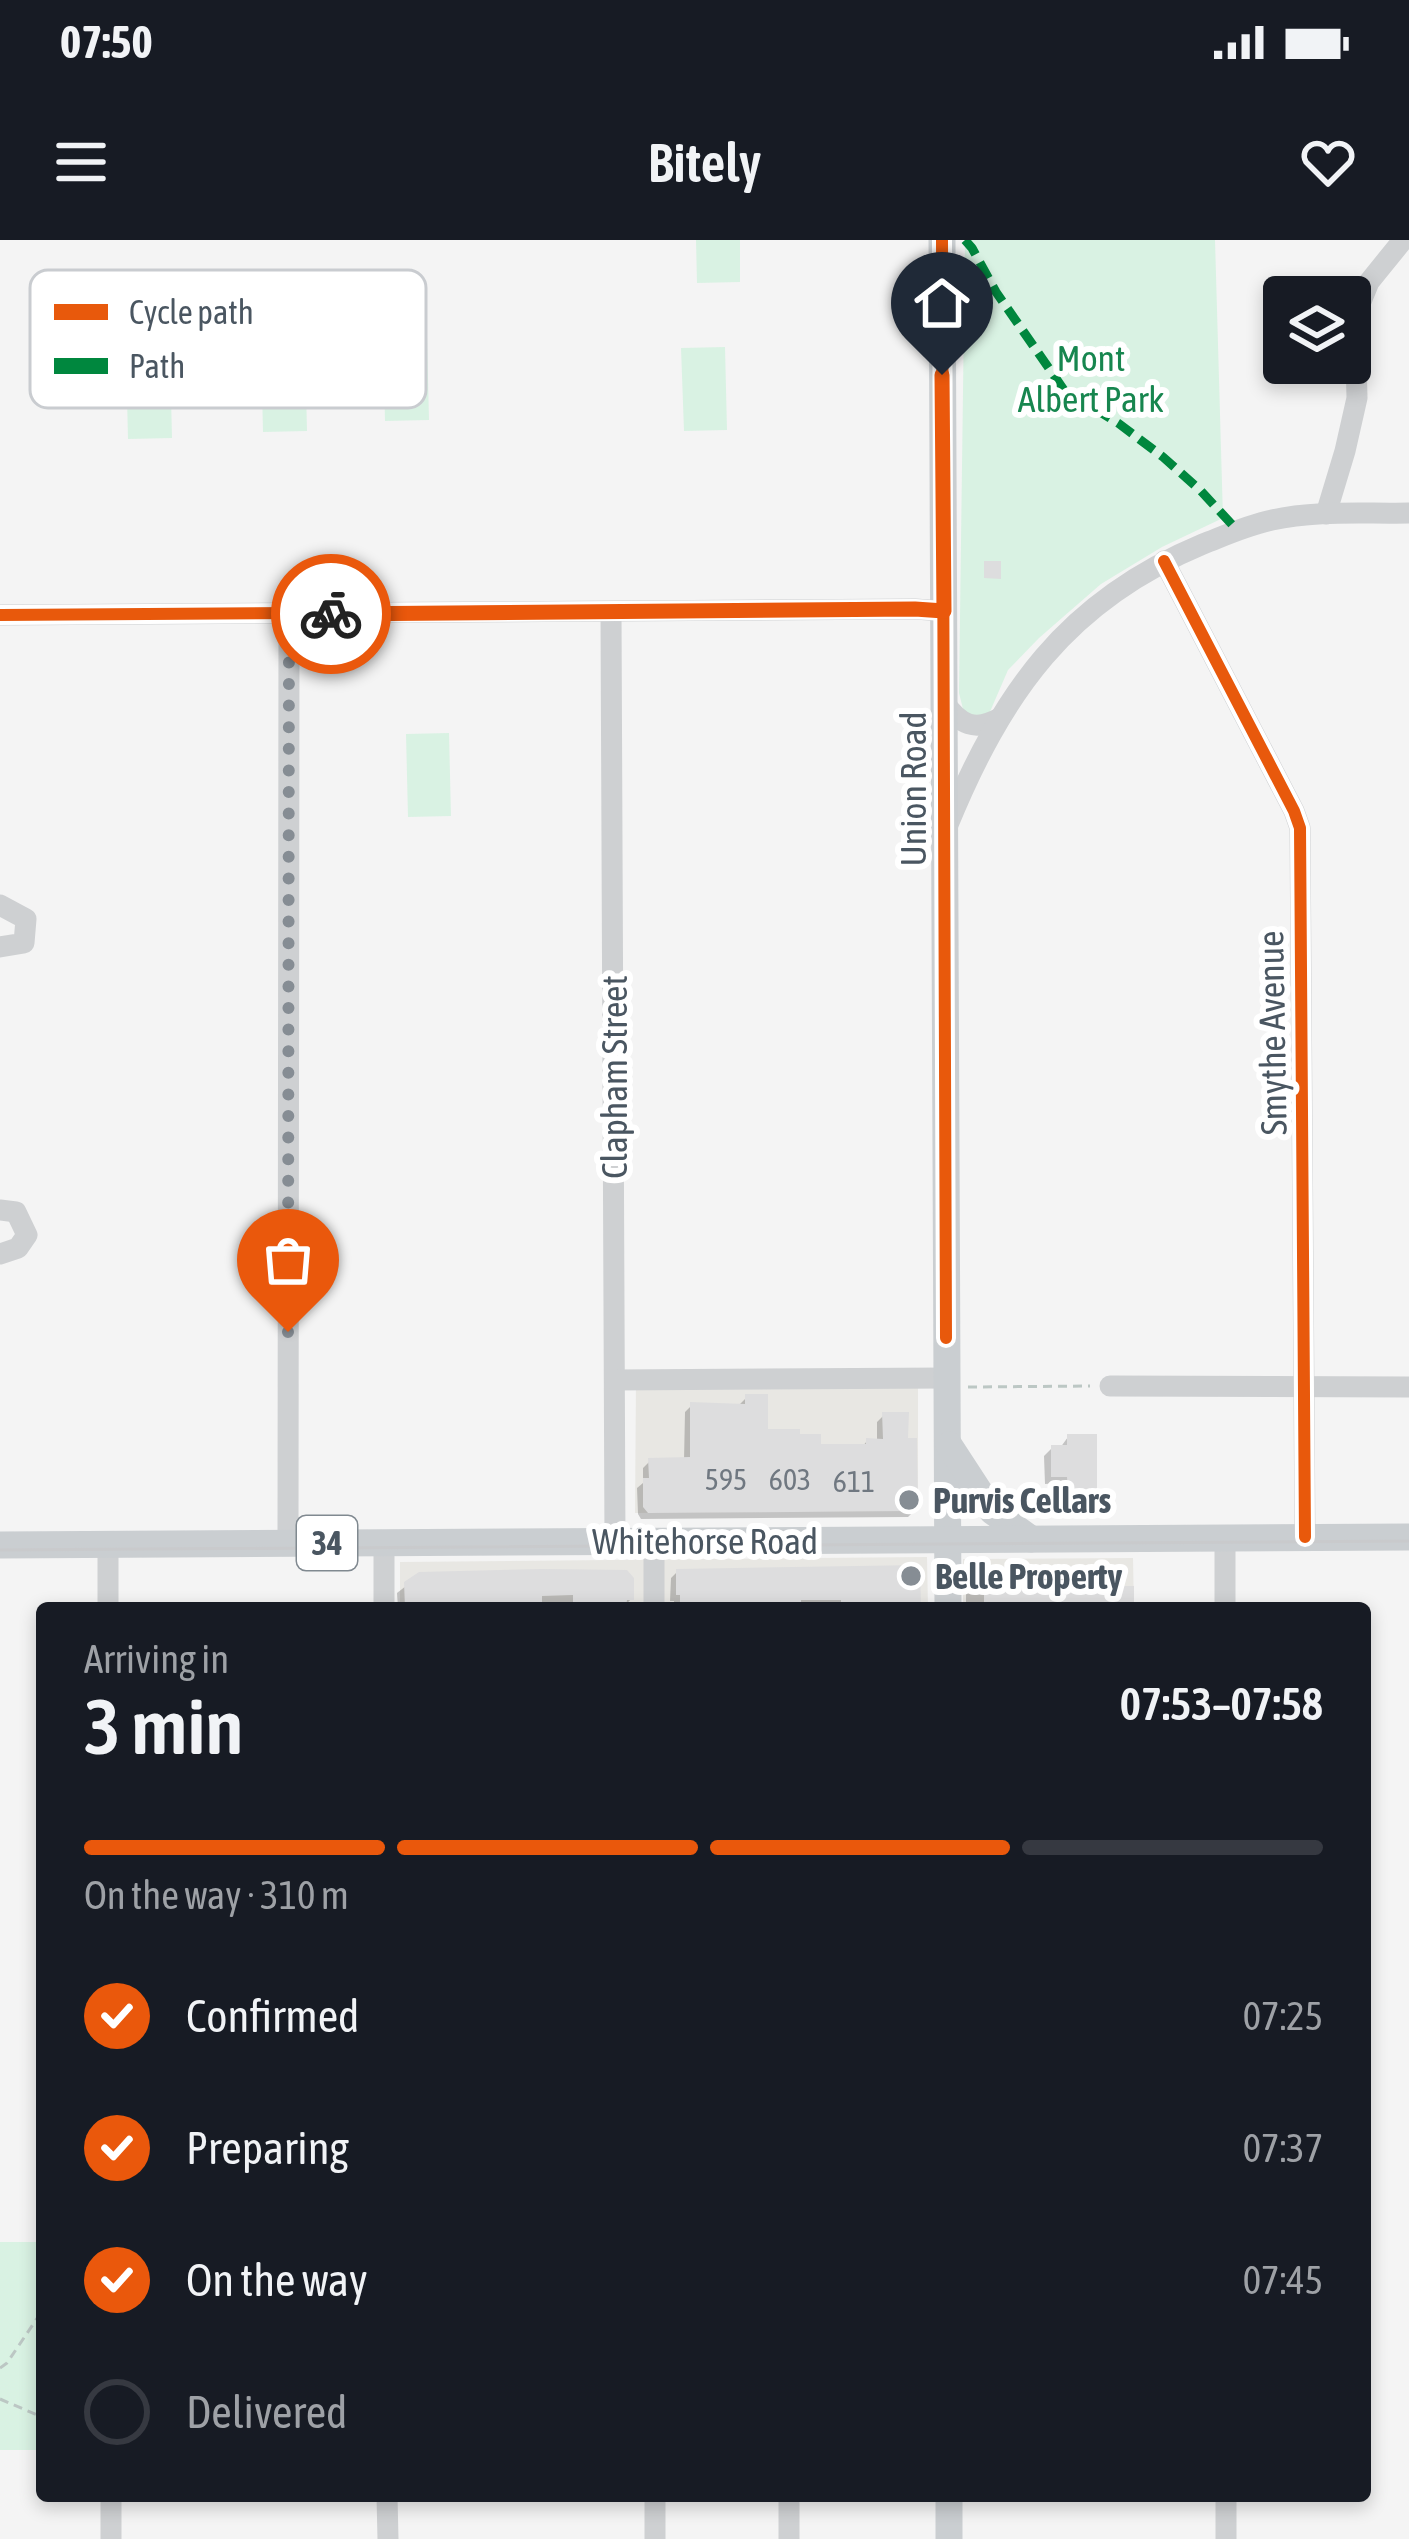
<!DOCTYPE html>
<html lang="en">
<head>
<meta charset="utf-8">
<style>
	:root { --surface:#171b24; --page:#20242c; --text:#f1f3f6; --muted:#9ea1a6; --line:#363941; --accent:#ea580c }
	body { margin:0; font-family:"Asap Condensed",sans-serif; background:var(--page); color:var(--text); height:100vh; display:flex; flex-direction:column; font-size:45px; white-space:nowrap }
	* { box-sizing:border-box; margin:0 }
	p { font-size:39px; color:var(--muted) }
	.icon { flex:none; width:66px; height:66px; fill:none; stroke:currentColor; stroke-width:2; stroke-linecap:round; stroke-linejoin:round }
	.map { position:relative; flex:1; overflow:hidden }
	.drawer { position:absolute; left:36px; top:1362px; width:1335px; height:900px; display:flex; flex-direction:column; background:var(--surface); border-radius:12px; box-shadow:0 6px 18px #0003 }
	.drawer>* { flex:none }
	.controls { position:absolute; left:1263px; top:36px; display:grid; gap:24px }
	.controls a { display:grid; place-items:center; width:108px; height:108px; border-radius:12px; background:var(--surface); box-shadow:0 6px 18px #0003; font-size:60px }
	.pin { position:absolute; display:grid; place-items:center; width:102px; height:102px; color:#fff; margin:-123px -51px; border-radius:50% 50% 50% 0; rotate:-45deg; box-shadow:0 0 12px #0007 }
	.pin .icon { rotate:45deg }
	.courier { position:absolute; display:grid; place-items:center; width:120px; height:120px; margin:-60px; border:9px solid #ea580c; border-radius:50%; background:#fff; color:#222; box-shadow:0 3px 15px #0007 }
	.head em { font-style:normal; font-weight:600 }
	.head div { display:flex; flex-direction:column-reverse }
	.head { display:flex; align-items:center; justify-content:space-between; height:204px; padding:0 48px }
	h1 { font-size:78px; font-weight:600; line-height:90px }
	.bar { display:grid; grid-template-columns:repeat(4,1fr); gap:18px 12px; align-content:center; height:144px; padding:0 48px }
	.bar i { height:15px; border-radius:9px; background:var(--line) }
	.bar .current { background:var(--accent) }
	.bar p { grid-column:span 4 }
	ol { padding:0 48px; list-style:none }
	li { display:flex; align-items:center; gap:36px; height:132px }
	li p { margin-inline-start:auto }
	li .icon { padding:12px; border-radius:50%; background:var(--accent); color:#fff; stroke-width:4 }
	li:last-child { color:var(--muted) }
	li i { width:66px; height:66px; border:6px solid var(--line); border-radius:50% }
	.status { display:flex; justify-content:space-between; align-items:center; height:84px; padding:0 60px; background:var(--surface); direction:ltr }
	.status svg { height:33px; fill:currentColor }
	header { display:flex; justify-content:space-between; align-items:center; height:156px; padding:0 48px; background:var(--surface); font-size:54px; font-weight:600 }
	.map>svg:first-child { display:block }
	.commercial { fill:#e8e7e3 }
	.green { fill:#d9f2e3 }
	.shadow { fill:#0003 }
	.building { fill:#ddddde }
	.lines { fill:none; stroke-linecap:round; stroke-linejoin:round }
	.path { stroke:#bcc7c4; stroke-width:3; stroke-dasharray:9 6; stroke-linecap:butt }
	.minor { stroke:#ced0d2; stroke-width:21 }
	.major { stroke:#caced1; stroke-width:27 }
	.tram { stroke:#c9cacc; stroke-width:3 }
	.quiet { stroke:#00873e; stroke-width:9; stroke-dasharray:18 9; stroke-linecap:butt }
	.cycleway-casing { stroke:#fff; stroke-width:20 }
	.cycleway { stroke:#e8590c; stroke-width:12 }
	.done { stroke:#868d94; stroke-width:12; stroke-dasharray:0 21.6 }
	.route { stroke:#ea580c; stroke-width:15 }
	.poi-dot { fill:#868d94; stroke:#fff; stroke-width:4.5 }
	.labels { text-anchor:middle; stroke-width:12; stroke-linejoin:round; paint-order:stroke }
	.number-label { font-size:30px; fill:#707881 }
	.shield { fill:#fff; stroke:#808990; stroke-width:3 }
	.shield-label { font-size:33px; font-weight:bold; fill:#4a5661 }
	.park-label { font-size:36px; fill:#17864f; stroke:#fff }
	.street-label { font-size:36px; fill:#4a5661; stroke:#fff }
	.poi-label { font-size:36px; font-weight:bold; fill:#4a5661; stroke:#fff; text-anchor:start }
	.key { fill:#fff; stroke:#c9ccd0; stroke-width:3 }
	.key-label { font-size:33px; fill:#4a5661 }
</style>
</head>
<body>
<div class="status"><b>07:50</b><svg viewBox="0 0 49 12"><path d="M0 12V9h3v3zM5 12V6h3v6zM10 12V3h3v9zM15 12V0h3v12zM26 1h20v11H26zM47 4h2v5h-2z"/></svg></div>
<header><svg class="icon" aria-label="menu" viewBox="0 0 24 24"><path d="M4 6h16M4 12h16M4 18h16"/></svg>Bitely<svg class="icon" aria-label="heart" viewBox="0 0 24 24"><path d="M12 20l-8-8c-3-5 5-10 8-4 3-6 11-1 8 4z"/></svg></header>
<div class="map">
<svg width="1409" height="2299" viewBox="0 0 1409 2299">
	<rect width="100%" height="100%" fill="#f4f4f4"/>
	<g class="commercial">
		<path d="M918 1133V1271L635 1273 636 1138Z"/>
		<path d="M927 1317 928 1368H400V1322Z"/>
		<path d="M1133 1318 1134 1368H963V1319Z"/>
	</g>
	<g class="green">
		<path d="M696 0H740V42L697 43Z"/>
		<path d="M965 0H1215L1223 278 1162 307 1101 344 1039 398 1008 430 989 474 965 477 959 453Z"/>
		<path d="M427 97 429 180 385 181 383 98Z"/>
		<path d="M305 107 307 191 263 192 261 109Z"/>
		<path d="M725 107 727 190 684 191 681 108Z"/>
		<path d="M170 115 172 198 128 199 126 116Z"/>
		<path d="M449 493 451 576 408 577 406 494Z"/>
		<rect x="0" y="2002" width="42" height="208"/>
	</g>
	<g class="shadow">
		<path d="M747 1157 765 1192 797 1197 817 1206 862 1207 867 1201H877V1182L884 1175 905 1201 915 1270 908 1277 641 1279 638 1274 637 1248 643 1243V1228L650 1221 684 1220 685 1172 692 1165 740 1164Z"/>
		<path d="M1068 1197 1094 1249 1086 1257H1061V1243L1045 1244 1044 1216 1052 1208H1060Z"/>
		<path d="M975 1330 1096 1349 1131 1368H975V1363H966V1339Z"/>
		<path d="M677 1332 918 1368H835V1365L798 1366V1368H674V1361H670L671 1338Z"/>
		<path d="M420 1335 631 1359 623 1368H398L397 1353Z"/>
	</g>
	<g class="building">
		<path d="M984 321H1001V339L984 338Z"/>
		<path d="M745 1154H768V1189H800V1194H821V1204H866V1198L883 1199 882 1172H909L908 1198H917L918 1271 648 1273 643 1267V1238H649L648 1218 690 1217V1162L745 1164Z"/>
		<path d="M1067 1194H1097V1250L1068 1251 1067 1237H1051V1205H1067Z"/>
		<path d="M920 1325 921 1368H841V1360H801V1368H680V1355H676V1329Z"/>
		<path d="M1098 1326V1346H1134V1368H984V1355L974 1354V1327Z"/>
		<path d="M542 1329 627 1330 634 1338V1360H627L626 1368H573V1355L542 1356V1368H405L404 1342 419 1332Z"/>
	</g>
	<g class="lines">
		<g class="path">
			<path d="M968 1147 1090 1146"/>
			<path d="M0 2128 7 2123 42 2071"/>
			<path d="M0 2159 42 2177"/>
		</g>
		<g class="minor">
			<path d="M1326 274 1345 211 1357 158 1355 76 1369 42 1403 0"/>
			<path d="M1164 321 1294 571 1300 588 1305 1297"/>
			<path d="M611 372 615 1302"/>
			<path d="M0 375 915 369 943 371"/>
			<path d="M944 462C960 485 975 492 1000 478"/>
			<path d="M947 587C1002 453 1066 361 1203 304 1226 295 1248 285 1272 280 1316 270 1364 274 1409 273"/>
			<path d="M0 665 26 679 24 703 0 707"/>
			<path d="M0 970 16 972 27 995 18 1008 0 1014"/>
			<path d="M615 1140 947 1138"/>
			<path d="M1110 1146 1409 1147"/>
			<path d="M1225 1298V1368"/>
			<path d="M288 1304 289 374"/>
			<path d="M108 1305V1368"/>
			<path d="M384 1368V1303"/>
			<path d="M654 1368V1301"/>
			<path d="M111 2256V2299"/>
			<path d="M387 2256 388 2299"/>
			<path d="M655 2256V2299"/>
			<path d="M789 2256V2299"/>
			<path d="M1226 2256V2299"/>
		</g>
		<g class="major">
			<path d="M942 0 948 1368"/>
			<path d="M949 1205 992 1271 1031 1299"/>
			<path d="M0 1305 1409 1297"/>
			<path d="M949 2256V2299"/>
		</g>
		<path class="tram" d="M0 1310 1409 1301"/>
		<path class="quiet" d="M965 0 972 8 996 52 1064 150 1118 183 1163 217 1201 251 1237 290"/>
		<defs>
			<g id="cycleway">
				<path d="M942 0 946 1098"/>
				<path d="M1164 321 1294 571 1300 588 1305 1297"/>
				<path d="M0 375 915 369 943 371"/>
			</g>
		</defs>
		<use href="#cycleway" class="cycleway-casing"/>
		<use href="#cycleway" class="cycleway"/>
	</g>
	<g class="lines">
		<path class="done" d="M288 1092 289 374H331"/>
		<path class="route" d="M331 374 915 369 944 371 942 135"/>
	</g>
	<g class="poi-dot">
		<circle cx="909" cy="1260" r="12"/>
		<circle cx="911" cy="1336" r="12"/>
	</g>
	<g class="labels">
		<g class="number-label">
			<text x="726" y="1250">595</text>
			<text x="790" y="1250">603</text>
			<text x="854" y="1252">611</text>
		</g>
		<rect class="shield" x="297" y="1276" width="60" height="54" rx="9"/>
		<g class="shield-label">
			<text x="327" y="1315">34</text>
		</g>
		<g class="park-label">
			<text x="1091" y="131">Mont<tspan x="1091" dy="41">Albert Park</tspan></text>
		</g>
		<g class="street-label">
			<text transform="translate(913 549) rotate(-90)" y="13">Union Road</text>
			<text transform="translate(1272 793) rotate(-91)" y="13">Smythe Avenue</text>
			<text transform="translate(614 837) rotate(-90)" y="13">Clapham Street</text>
			<text x="705" y="1314">Whitehorse Road</text>
		</g>
		<g class="poi-label">
			<text x="933" y="1273">Purvis Cellars</text>
			<text x="935" y="1349">Belle Property</text>
		</g>
	</g>
	<rect x="30" y="30" width="396" height="138" rx="18" class="key"/>
	<rect x="54" y="64" width="54" height="16" fill="#e8590c"/>
	<rect x="54" y="118" width="54" height="16" fill="#00873e"/>
	<g class="key-label">
		<text x="129" y="84">Cycle path</text>
		<text x="129" y="138">Path</text>
	</g>
</svg>
<div class="controls">
<a><svg class="icon" aria-label="layers" viewBox="0 0 24 24"><path d="M12 4l9 5-9 5-9-5zM3 14l9 5 9-5"/></svg></a>
</div>
<div class="pin" style="left:288px;top:1092px;background:#ea580c"><svg class="icon" aria-label="bag" viewBox="0 0 24 24"><path d="M5 8h14l-1 12H6zM9 8a3 3 0 0 1 6 0"/></svg></div>
<div class="pin" style="left:942px;top:135px;background:#1f2937"><svg class="icon" aria-label="home" viewBox="0 0 24 24"><path d="M3 11l9-7 9 7M6 9v11h12V9"/></svg></div>
<div class="courier" style="left:331px;top:374px"><svg class="icon" aria-label="bike" viewBox="0 0 24 24"><circle cx="6" cy="16" r="4"/><circle cx="18" cy="16" r="4"/><path d="M6 16l4-8h5l3 8M10 8l3 8H6M13 5h3"/></svg></div>
<section class="drawer">
<div class="head"><div><h1>3 min</h1><p>Arriving in</p></div><em>07:53–07:58</em></div>
<div class="bar"><i class="current"></i><i class="current"></i><i class="current"></i><i></i><p>On the way · 310 m</p></div>
<ol>
<li><svg class="icon" aria-label="check" viewBox="0 0 24 24"><path d="M5 12l5 5 9-10"/></svg>Confirmed<p>07:25</p></li>
<li><svg class="icon" aria-label="check" viewBox="0 0 24 24"><path d="M5 12l5 5 9-10"/></svg>Preparing<p>07:37</p></li>
<li><svg class="icon" aria-label="check" viewBox="0 0 24 24"><path d="M5 12l5 5 9-10"/></svg>On the way<p>07:45</p></li>
<li><i></i>Delivered</li>
</ol>
</section>
</div>
</body>
</html>
